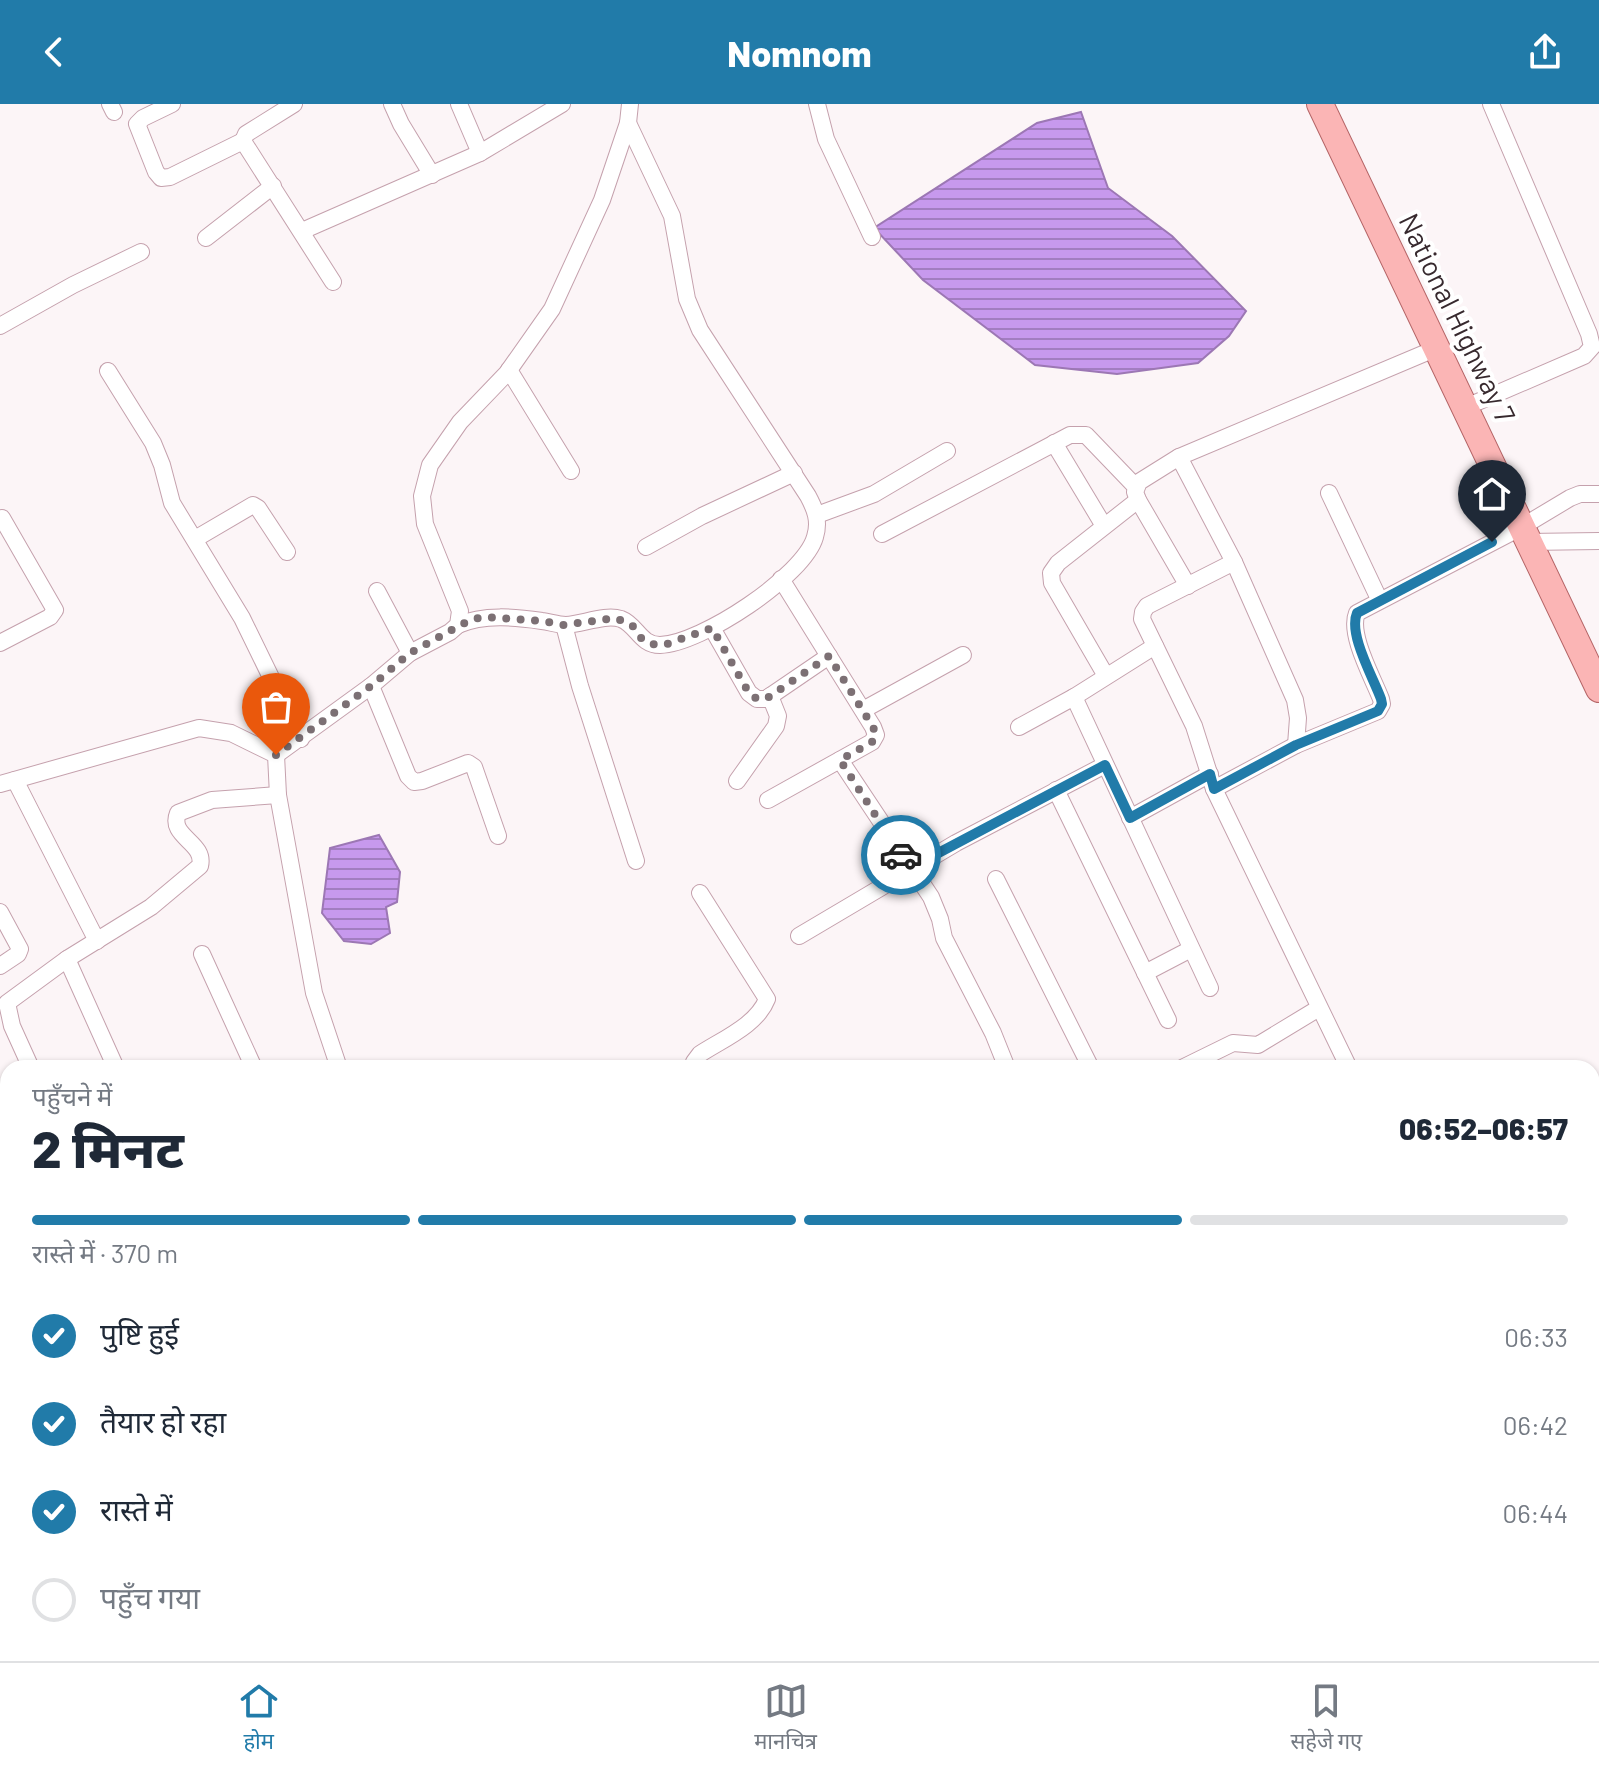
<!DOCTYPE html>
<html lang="hi">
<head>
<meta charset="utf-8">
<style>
	:root { --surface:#fff; --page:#f6f6f7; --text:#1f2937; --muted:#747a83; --line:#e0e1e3; --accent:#217ba9 }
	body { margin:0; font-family:Barlow,"Noto Sans Devanagari",sans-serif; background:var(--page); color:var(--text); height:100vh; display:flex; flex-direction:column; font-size:30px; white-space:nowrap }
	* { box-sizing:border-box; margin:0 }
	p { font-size:26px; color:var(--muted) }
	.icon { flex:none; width:44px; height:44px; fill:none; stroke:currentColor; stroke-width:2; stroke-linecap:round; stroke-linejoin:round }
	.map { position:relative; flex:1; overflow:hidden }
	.details { position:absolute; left:0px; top:956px; width:1600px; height:602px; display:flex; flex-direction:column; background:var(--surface); border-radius:24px 24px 0 0; box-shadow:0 2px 6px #0004 }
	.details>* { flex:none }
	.pin { position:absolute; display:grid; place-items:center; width:68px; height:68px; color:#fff; margin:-82px -34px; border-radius:50% 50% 50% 0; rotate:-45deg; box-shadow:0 0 8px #0007 }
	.pin .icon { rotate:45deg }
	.courier { position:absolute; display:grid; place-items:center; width:80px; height:80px; margin:-40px; border:6px solid #217ba9; border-radius:50%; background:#fff; color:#222; box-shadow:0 2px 10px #0007 }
	.overview em { font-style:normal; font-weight:800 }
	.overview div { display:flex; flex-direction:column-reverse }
	.overview { display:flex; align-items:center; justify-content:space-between; height:136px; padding:0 32px }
	h1 { font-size:52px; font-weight:800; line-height:60px }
	.bar { display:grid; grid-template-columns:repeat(4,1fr); gap:12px 8px; align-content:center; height:96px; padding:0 32px }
	.bar i { height:10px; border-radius:6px; background:var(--line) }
	.bar .on { background:var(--accent) }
	.bar p { grid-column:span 4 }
	ol { padding:0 32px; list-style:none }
	li { display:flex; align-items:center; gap:24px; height:88px }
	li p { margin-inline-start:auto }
	li .icon { padding:8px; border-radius:50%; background:var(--accent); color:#fff; stroke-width:4 }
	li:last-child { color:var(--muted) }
	li i { width:44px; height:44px; border:4px solid var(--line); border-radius:50% }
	header { display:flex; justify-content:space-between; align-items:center; height:104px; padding:0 32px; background:var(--accent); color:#fff; font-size:36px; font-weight:800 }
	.menu { display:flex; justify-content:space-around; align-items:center; height:112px; border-top:2px solid var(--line); background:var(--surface); font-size:22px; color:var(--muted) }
	.menu a { display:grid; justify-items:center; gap:4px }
	.menu .on { color:var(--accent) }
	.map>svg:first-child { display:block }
	.water { fill:url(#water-rules); stroke:#9c77b4; stroke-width:2 }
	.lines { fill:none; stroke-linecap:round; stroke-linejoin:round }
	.street-casing { stroke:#c5a1ad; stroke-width:18 }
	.primary-casing { stroke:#b46466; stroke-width:28 }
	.street { stroke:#fff; stroke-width:16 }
	.primary { stroke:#fbb5b5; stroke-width:26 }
	.done { stroke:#7c7074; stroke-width:8; stroke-dasharray:0 14.4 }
	.route { stroke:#217ba9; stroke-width:10 }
	.labels { text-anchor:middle; stroke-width:8; stroke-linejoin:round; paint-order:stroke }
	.street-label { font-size:28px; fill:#37292e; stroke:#fff }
</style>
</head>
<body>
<header><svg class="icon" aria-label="back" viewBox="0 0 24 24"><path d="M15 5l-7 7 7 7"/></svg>Nomnom<svg class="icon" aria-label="share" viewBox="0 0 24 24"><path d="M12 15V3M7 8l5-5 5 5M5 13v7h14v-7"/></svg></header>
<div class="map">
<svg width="1599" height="1557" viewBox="0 0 1599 1557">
	<defs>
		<pattern id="water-rules" width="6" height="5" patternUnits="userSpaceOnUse" patternTransform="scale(2)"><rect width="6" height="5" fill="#c799ed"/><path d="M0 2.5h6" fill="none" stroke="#a27dc0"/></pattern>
	</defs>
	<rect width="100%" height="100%" fill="#fcf5f7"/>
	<g class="water">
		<path d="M1081 8 1108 84 1172 132 1246 207 1229 232 1198 259 1117 270 1035 261 923 176 874 124 1037 19Z"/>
		<path d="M379 731 400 768 397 798 386 803 390 829 371 840 344 837 322 809 330 744Z"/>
		<path d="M8 1266V1515L0 1521V1272Z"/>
	</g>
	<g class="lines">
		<defs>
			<g id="street">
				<path d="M110 0 114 8"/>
				<path d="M172 0 143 14 137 20 156 68 161 74 170 73 243 37"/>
				<path d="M294 0 246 30 243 37 333 178"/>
				<path d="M392 0 401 20 432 71"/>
				<path d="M459 0 480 49"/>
				<path d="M817 0 826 35 872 133"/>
				<path d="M302 127 480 49 562 0"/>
				<path d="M206 134 273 82"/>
				<path d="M0 222 73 181 141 148"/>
				<path d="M509 266 571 367"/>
				<path d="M108 267 153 339 162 361 172 399 242 514 301 635"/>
				<path d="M1466 303 1584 252 1592 243 1589 230 1491 0"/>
				<path d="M1054 339 1104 422"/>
				<path d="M1179 353 1234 458 1295 596 1298 614 1296 641"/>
				<path d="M1329 389 1379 495"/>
				<path d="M817 411 874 390 947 347"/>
				<path d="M882 430 1070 331H1086L1135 382"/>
				<path d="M195 435 253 401 258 404 287 448"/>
				<path d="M1527 438 1599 437"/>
				<path d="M646 443 702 412 794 369"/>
				<path d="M1234 458 1147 502 1143 508 1142 515 1194 622 1214 685 1349 964"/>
				<path d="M1188 482 1138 396 1135 388 1139 378 1179 353 1437 244"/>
				<path d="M377 487 410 549"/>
				<path d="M458 521C484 510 515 513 542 517 550 518 558 521 566 521 583 520 605 510 621 515 637 521 640 541 660 541 701 540 804 472 815 433 820 417 815 405 808 392L700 226 687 195 672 112 628 19"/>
				<path d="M564 521 580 582 636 757"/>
				<path d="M712 524 749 589 757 595H766L829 552"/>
				<path d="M0 539 50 513 55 506 2 414"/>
				<path d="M1106 572 1052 479 1051 469 1058 459 1138 396"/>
				<path d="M371 582 408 672 414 678 422 677 468 659 474 663 498 732"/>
				<path d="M1074 593 1210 884"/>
				<path d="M863 606 963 551"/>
				<path d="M1019 623 1074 593 1155 542"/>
				<path d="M276 651 371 582 410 549 450 528 458 521 460 507 425 420 422 392 430 361 460 318 507 269 552 205 602 96 628 19 630 0"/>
				<path d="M840 656 931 793 940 815 944 834 993 929 1007 964"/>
				<path d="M15 676 97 837"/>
				<path d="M737 677 776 622 778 612 770 592"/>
				<path d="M0 680 199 624 231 629 276 651 278 691 314 889 339 964"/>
				<path d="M1214 685 1296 641 1378 607 1382 600 1381 595C1373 574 1348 530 1357 509L1520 424 1570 394 1580 390H1599"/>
				<path d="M1056 686 1168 916"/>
				<path d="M768 696 872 638 876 631 873 623 781 475"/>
				<path d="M1130 714 1210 670"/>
				<path d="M996 775 1091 964"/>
				<path d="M0 808 20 845 18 850 0 862"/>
				<path d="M799 832 956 739 1105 661"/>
				<path d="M202 850 254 964"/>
				<path d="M67 855 116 964"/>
				<path d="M1145 869 1191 845"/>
				<path d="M31 964 12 922 7 899 67 855 151 803 200 762C206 738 168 733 178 709L212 696 278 691"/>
				<path d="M694 964V958L700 950C723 935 757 921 767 895L700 789"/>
				<path d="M1182 964 1233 939 1258 941 1319 904"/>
				<path d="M1592 1037 1599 1034"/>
				<path d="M0 1244 8 1239"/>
				<path d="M1592 1319 1599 1313"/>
				<path d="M1592 1469 1599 1465"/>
				<path d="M115 1550 120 1557"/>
				<path d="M388 1550 391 1557"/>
				<path d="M632 1550V1557"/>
				<path d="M735 1550 741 1557"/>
				<path d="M1127 1550 1132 1557"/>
				<path d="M1515 1550 1519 1557"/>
				<path d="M34 1557 42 1550"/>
				<path d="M485 1557 492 1550"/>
				<path d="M983 1557 992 1550"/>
				<path d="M1302 1557 1311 1550"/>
				<path d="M1452 1557 1463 1550"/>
			</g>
			<path id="primary" d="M1320 0 1599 585"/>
		</defs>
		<use href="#street" class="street-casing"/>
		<use href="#primary" class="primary-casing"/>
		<use href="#street" class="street"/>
		<use href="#primary" class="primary"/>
	</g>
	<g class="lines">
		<path class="done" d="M276 651 371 582 410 549 470 516 484 513 542 517 564 521 615 514 632 521 641 534 650 540 664 541 712 524 749 589 757 595H766L829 552 873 623 876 631 872 638 840 656 901 751"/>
		<path class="route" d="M901 751 910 764 1105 661 1130 714 1210 670 1214 685 1296 641 1378 607 1382 600 1381 595C1373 573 1348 530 1357 509L1492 438"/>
	</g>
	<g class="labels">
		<g class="street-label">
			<text transform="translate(1457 214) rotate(64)" y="10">National Highway 7</text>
		</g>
	</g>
</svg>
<div class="pin" style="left:276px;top:651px;background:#ea580c"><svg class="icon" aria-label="bag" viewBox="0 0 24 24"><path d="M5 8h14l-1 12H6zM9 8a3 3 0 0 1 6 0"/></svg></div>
<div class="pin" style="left:1492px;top:438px;background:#1f2937"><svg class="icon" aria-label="home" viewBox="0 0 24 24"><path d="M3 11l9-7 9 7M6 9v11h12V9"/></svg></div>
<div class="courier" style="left:901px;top:751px"><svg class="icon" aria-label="car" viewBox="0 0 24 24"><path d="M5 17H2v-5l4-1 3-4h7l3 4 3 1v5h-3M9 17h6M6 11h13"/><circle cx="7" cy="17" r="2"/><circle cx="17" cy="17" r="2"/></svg></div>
<section class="details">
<div class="overview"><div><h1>2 मिनट</h1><p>पहुँचने में</p></div><em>06:52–06:57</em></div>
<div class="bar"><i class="on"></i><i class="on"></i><i class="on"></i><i></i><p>रास्ते में · 370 m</p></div>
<ol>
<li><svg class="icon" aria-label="check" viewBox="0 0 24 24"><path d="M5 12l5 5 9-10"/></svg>पुष्टि हुई<p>06:33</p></li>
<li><svg class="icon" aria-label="check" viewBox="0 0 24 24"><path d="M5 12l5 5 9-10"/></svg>तैयार हो रहा<p>06:42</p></li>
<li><svg class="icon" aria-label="check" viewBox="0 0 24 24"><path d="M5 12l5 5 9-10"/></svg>रास्ते में<p>06:44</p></li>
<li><i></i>पहुँच गया</li>
</ol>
</section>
</div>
<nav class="menu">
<a class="on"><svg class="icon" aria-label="home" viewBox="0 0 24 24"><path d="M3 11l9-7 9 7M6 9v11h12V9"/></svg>होम</a>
<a><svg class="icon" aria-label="map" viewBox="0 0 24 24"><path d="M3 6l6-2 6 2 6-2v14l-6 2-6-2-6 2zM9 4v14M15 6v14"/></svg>मानचित्र</a>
<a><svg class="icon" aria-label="saved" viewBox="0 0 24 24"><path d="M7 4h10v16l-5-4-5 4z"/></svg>सहेजे गए</a>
</nav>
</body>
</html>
